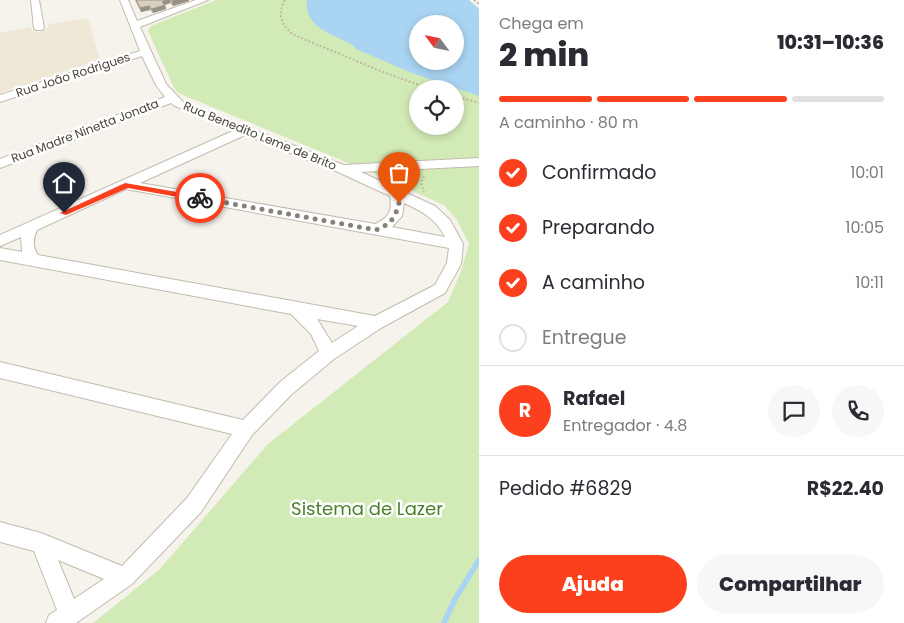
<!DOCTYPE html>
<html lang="pt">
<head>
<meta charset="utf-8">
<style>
	:root { --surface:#fff; --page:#f7f7f7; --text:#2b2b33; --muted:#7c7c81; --line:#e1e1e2; --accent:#fc3f1d }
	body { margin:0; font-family:Poppins,sans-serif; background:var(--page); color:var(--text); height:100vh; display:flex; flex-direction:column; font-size:19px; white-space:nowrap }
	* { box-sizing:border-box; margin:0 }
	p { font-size:16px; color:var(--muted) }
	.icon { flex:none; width:28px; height:28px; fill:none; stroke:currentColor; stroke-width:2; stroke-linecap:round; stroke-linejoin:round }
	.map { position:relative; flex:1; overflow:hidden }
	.sheet { display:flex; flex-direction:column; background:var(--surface); width:425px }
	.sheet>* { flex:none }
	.needle { width:32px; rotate:303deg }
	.controls { position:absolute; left:409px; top:15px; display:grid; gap:10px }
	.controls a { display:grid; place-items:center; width:55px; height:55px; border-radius:50%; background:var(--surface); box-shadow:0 2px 8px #0003; font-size:25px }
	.pin { position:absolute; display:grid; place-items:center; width:42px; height:42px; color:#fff; margin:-51px -21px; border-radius:50% 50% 50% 0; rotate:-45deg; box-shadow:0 0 5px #0007 }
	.pin .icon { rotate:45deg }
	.courier { position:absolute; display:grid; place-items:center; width:50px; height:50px; margin:-25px; border:4px solid #fc3f1d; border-radius:50%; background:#fff; color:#222; box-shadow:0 1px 6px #0007 }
	.head em { font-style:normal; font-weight:800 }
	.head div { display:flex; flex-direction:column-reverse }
	.head { display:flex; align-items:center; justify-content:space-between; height:85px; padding:0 20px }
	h1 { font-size:32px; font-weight:800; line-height:38px }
	.bar { display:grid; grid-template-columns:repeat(4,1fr); gap:8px 5px; align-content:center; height:60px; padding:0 20px }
	.bar i { height:6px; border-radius:4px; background:var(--line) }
	.bar .current { background:var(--accent) }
	.bar p { grid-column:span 4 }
	.line { display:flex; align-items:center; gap:12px; padding:0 20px; border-top:1px solid var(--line) }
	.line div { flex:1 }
	.round { display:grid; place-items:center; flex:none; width:52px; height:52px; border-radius:26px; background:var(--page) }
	ol { padding:0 20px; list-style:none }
	li { display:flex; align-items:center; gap:15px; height:55px }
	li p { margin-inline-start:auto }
	li .icon { padding:5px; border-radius:50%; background:var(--accent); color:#fff; stroke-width:4 }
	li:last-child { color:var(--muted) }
	li i { width:28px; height:28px; border:2px solid var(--line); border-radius:50% }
	.action { display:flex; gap:10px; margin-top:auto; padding:10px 20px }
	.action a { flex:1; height:58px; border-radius:30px; background:var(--accent); color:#fff; font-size:20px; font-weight:800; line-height:58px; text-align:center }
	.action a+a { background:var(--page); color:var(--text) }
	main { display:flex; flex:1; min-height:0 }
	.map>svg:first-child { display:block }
	.education { fill:#efe8d6 }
	.green { fill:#d2eab5; fill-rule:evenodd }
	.water { fill:#a9d4f2; fill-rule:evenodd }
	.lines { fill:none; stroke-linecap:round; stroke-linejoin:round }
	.stream { stroke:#a9d4f2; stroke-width:5.5 }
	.minor-casing { stroke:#c2bbae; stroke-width:2 }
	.path { stroke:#c4b79f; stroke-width:2; stroke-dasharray:2 2; stroke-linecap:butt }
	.minor { fill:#fff; fill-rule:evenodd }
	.wall { fill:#bab2a6 }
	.shaded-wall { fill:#979187 }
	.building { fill:#d8cfc1; stroke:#979187 }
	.route { fill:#fc3f1d }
	.done { stroke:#878178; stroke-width:5; stroke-dasharray:0 9 }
	.labels { text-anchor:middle; stroke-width:5; stroke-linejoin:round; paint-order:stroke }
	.far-street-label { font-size:12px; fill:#4b4439; stroke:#fff }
	.near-park-label { font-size:18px; fill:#4a7f2a; stroke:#fff }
</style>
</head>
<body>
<main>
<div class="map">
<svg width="479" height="623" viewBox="0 0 479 623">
	<rect width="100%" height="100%" fill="#f6f3ec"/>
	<path class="education" d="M88 18 100 60 0 93V33L30 27 32 31 40 32 48 28 49 24Z"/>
	<path class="green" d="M216 0H469L479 21V623H93L159 570 268 444 448 302 461 271 469 244 457 220 444 205 375 174 178 93 173 86 148 31 151 26ZM418 24H455V61H418ZM418 89H455V126H418Z"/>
	<path class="water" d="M307 0H469L479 9V96L412 73 356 49 353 45C334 35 303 27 307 0ZM418 24H455V61H418Z"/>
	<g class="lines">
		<path class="stream" d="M444 623 455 599 479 560"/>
		<defs>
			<g id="minor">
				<path d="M31 0H39L44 28 42 30H36L34 28Z"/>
				<path d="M120 0H128L137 21 196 0H208L140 27 166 84 183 102 344 165 479 158V166L361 172 435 206 450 220 463 244 461 264 445 293 381 328 334 359 292 394 252 435 201 512 132 584 76 623H46L49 615 57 610 34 551 0 542V522L41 533 122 566 187 498 232 434 0 378V362L243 420 280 382 319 351 311 334 291 314 0 260V248L22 252 21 237 0 246V235L235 130 175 106 171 103 0 168V159L165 97 156 85 142 56 0 102V95L140 51ZM245 135 338 172 390 196C393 211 388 218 375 224L140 183ZM126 189 449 248 447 263 435 285 375 316 38 255C32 247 33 239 37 230ZM404 203C422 211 436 219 445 237L392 227 402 216ZM317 319 358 326 332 343ZM58 560 104 579 74 599Z"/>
			</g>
		</defs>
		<use href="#minor" class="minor-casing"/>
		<g class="path">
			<path d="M285 0C277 15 281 25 294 35L383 72 430 89"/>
			<path d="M474 0 479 4"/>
			<path d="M455 96 479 103"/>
			<path d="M424 176 421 183 424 192"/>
		</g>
		<use href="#minor" class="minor"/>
	</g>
	<path class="wall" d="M135 0H189V1L173 6 170 3 165 5 166 9 153 13 150 10 141 12Z"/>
	<g class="shaded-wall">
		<path d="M167 0H170V3L163 6 162 2Z"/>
		<path d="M172 0H189V1L173 6Z"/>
		<path d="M165 5 166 9 153 13 152 9Z"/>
		<path d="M149 6 150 10 141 12 140 8Z"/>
	</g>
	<path class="building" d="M136 0H167L162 2 165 5 152 9 149 6 140 8Z"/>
	<path class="route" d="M125 183 200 196 204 198 200 201 128 188 66 215 60 213Z"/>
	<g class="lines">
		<path class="done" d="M200 198 376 230C391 224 395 218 399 203"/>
	</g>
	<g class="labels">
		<g class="far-street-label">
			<text transform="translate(73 75) rotate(-18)" y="4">Rua João Rodrigues</text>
			<text transform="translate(85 131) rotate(-21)" y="4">Rua Madre Ninetta Jonata</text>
			<text transform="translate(260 136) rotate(22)" y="4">Rua Benedito Leme de Brito</text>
		</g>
		<g class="near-park-label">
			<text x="367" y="515">Sistema de Lazer</text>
		</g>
	</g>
</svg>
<div class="controls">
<a><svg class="needle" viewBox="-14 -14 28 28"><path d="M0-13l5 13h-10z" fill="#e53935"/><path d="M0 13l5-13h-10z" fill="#7c7c81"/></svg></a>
<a><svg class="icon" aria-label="locate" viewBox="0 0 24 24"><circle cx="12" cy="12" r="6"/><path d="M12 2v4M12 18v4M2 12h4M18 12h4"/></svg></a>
</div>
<div class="pin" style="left:399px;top:203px;background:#ea580c"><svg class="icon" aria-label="bag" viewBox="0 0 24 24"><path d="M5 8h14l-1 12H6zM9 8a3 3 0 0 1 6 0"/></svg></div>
<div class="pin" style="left:64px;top:213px;background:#1f2937"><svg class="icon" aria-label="home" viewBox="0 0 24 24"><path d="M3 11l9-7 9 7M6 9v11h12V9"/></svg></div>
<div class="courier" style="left:200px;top:198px"><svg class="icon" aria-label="bike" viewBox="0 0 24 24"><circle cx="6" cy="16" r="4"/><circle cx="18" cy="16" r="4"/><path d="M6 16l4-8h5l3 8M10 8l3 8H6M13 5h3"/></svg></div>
</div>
<section class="sheet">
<div class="head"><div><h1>2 min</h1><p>Chega em</p></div><em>10:31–10:36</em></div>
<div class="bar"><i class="current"></i><i class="current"></i><i class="current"></i><i></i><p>A caminho · 80 m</p></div>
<ol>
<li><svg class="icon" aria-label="check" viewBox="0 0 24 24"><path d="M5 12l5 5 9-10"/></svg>Confirmado<p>10:01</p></li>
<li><svg class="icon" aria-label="check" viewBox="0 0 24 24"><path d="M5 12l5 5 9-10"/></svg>Preparando<p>10:05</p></li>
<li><svg class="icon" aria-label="check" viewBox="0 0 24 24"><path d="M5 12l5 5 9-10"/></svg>A caminho<p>10:11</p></li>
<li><i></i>Entregue</li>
</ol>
<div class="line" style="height:90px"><b class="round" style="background:var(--accent);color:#fff">R</b><div><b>Rafael</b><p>Entregador · 4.8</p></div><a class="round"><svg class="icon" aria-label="chat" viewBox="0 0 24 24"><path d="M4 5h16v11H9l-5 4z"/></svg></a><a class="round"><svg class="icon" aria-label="phone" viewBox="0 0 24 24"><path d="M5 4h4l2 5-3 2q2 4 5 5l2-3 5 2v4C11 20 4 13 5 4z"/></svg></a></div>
<div class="line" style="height:65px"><div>Pedido #6829</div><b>R$22.40</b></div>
<div class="action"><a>Ajuda</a><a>Compartilhar</a></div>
</section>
</main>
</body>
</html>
